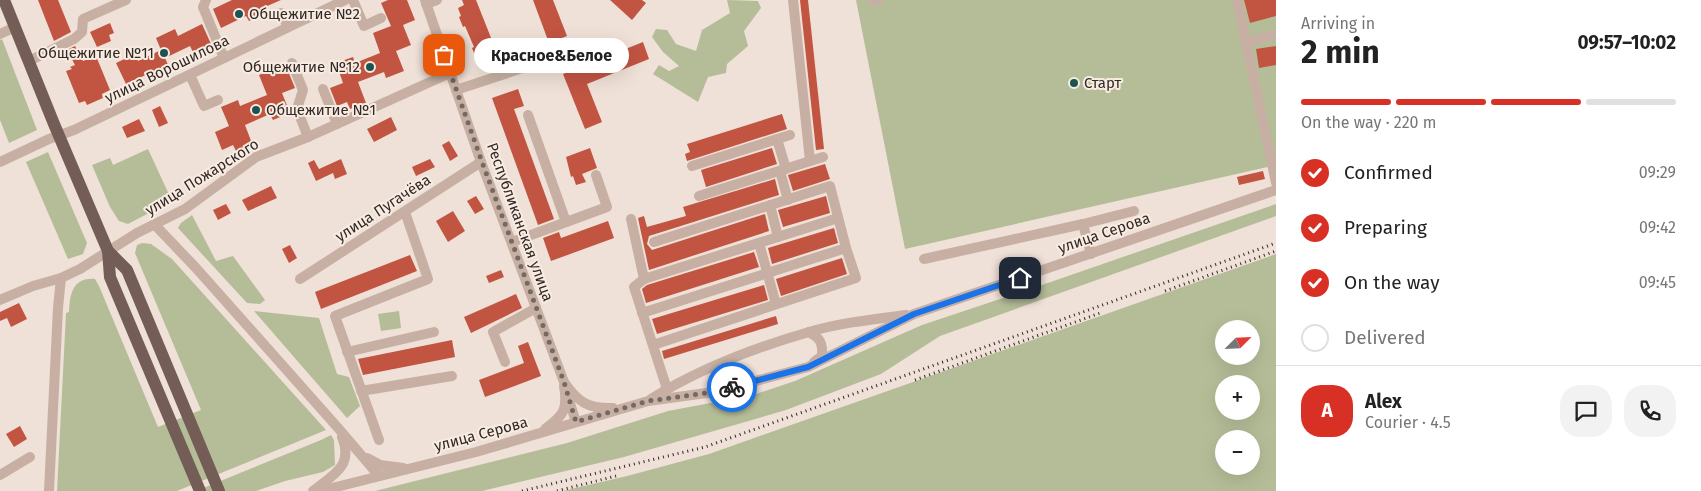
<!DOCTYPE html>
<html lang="en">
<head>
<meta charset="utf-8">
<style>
	:root { --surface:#fff; --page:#f2f2f2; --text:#222; --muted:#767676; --line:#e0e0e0; --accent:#d93025 }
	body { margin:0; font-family:"Fira Sans",sans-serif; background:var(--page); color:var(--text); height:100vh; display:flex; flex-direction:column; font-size:19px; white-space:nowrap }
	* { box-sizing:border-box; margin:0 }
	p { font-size:16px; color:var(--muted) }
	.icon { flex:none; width:28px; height:28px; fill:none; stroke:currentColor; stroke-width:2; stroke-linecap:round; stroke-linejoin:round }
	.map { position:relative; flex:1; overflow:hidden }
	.panel { display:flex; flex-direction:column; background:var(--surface); width:425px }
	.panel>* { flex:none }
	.needle { width:32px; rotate:66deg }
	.buttons { position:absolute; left:1215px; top:320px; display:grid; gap:10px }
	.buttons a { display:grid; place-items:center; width:45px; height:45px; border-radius:50%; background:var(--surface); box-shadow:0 5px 20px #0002; font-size:25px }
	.pin { position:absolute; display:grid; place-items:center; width:42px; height:42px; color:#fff; margin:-21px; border-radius:10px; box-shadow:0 2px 8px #0006 }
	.courier { position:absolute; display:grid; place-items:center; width:50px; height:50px; margin:-25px; border:4px solid #1a73e8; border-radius:50%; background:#fff; color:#222; box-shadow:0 1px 6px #0007 }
	.bubble { position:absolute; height:35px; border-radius:18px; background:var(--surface); box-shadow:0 5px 20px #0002; font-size:16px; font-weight:700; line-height:35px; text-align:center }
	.headline em { font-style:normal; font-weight:700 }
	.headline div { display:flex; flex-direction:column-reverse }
	.headline { display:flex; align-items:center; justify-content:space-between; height:85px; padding:0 25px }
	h1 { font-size:32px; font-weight:700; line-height:38px }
	.bar { display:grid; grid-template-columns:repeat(4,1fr); gap:8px 5px; align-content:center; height:60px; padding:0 25px }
	.bar i { height:6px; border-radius:4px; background:var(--line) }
	.bar .active { background:var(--accent) }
	.bar p { grid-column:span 4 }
	.line { display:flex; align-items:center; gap:12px; padding:0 25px; border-top:1px solid var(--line) }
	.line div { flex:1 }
	.round { display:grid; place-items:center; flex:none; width:52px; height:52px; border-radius:20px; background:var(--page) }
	ol { padding:0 25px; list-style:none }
	li { display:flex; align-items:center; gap:15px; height:55px }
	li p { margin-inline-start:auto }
	li .icon { padding:5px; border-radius:50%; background:var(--accent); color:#fff; stroke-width:4 }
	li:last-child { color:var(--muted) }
	li i { width:28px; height:28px; border:2px solid var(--line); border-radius:50% }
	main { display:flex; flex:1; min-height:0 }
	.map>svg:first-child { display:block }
	.green { fill:#b5bd98; fill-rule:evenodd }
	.building { fill:#c25442 }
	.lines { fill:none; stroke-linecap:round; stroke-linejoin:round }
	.minor { stroke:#c7b0a3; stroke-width:10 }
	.major { stroke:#745d56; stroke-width:12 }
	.rail { stroke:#322825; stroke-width:3; stroke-dasharray:1 4; stroke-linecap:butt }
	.done { stroke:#746963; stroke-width:5; stroke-dasharray:0 9 }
	.route { stroke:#1a73e8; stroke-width:6 }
	.poi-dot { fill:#1c5250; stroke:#f8ece2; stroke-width:2 }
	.labels { text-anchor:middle; stroke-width:4; stroke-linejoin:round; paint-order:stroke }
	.poi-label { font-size:15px; fill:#322825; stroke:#f8ece2; text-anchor:start }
	.street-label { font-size:15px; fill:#322825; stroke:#f8ece2 }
</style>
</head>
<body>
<main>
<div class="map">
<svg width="1276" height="491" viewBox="0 0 1276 491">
	<rect width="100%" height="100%" fill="#efe1d7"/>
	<g class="green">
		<path d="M727 0 758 1 761 8 744 31 748 46 727 64 726 73 708 77 698 102 653 74 659 65 669 71 679 66 663 52 652 37 656 29 667 30 676 44 696 51 702 30 730 13Z"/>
		<path d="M856 0H1276V165L905 249Z"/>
		<path d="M2 39 37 130 9 143 0 120V40Z"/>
		<path d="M148 149 172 201 128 224 119 221 110 207 92 165 110 158 113 165Z"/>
		<path d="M48 152 87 243 83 254 68 259 26 162Z"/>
		<path d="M1276 204V216L940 336 881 374 786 410 624 457 482 491H375L567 443 668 411 753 395 795 381 922 325 1042 285Z"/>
		<path d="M192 215 216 261 233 256 265 300 260 304 247 303 178 228 181 223Z"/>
		<path d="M142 243 151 244 172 259 326 430 177 491H57L66 313 69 312C70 295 72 277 95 279L99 286 158 427 201 410 135 253 137 245Z"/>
		<path d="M1276 254V491H563L627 476 709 454ZM1224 329H1251V356H1224ZM1224 384H1251V411H1224ZM1224 439H1251V466H1224Z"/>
		<path d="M254 311 319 318 337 374 349 377 360 406 347 418Z"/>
		<path d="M399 311 401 328 381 331 378 314Z"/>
		<path d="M331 435 334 440 335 465 323 472 285 481 256 491H196L321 440Z"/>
	</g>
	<g class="building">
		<path d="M38 0H58L71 32 54 41Z"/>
		<path d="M232 0H281L265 7 268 13 249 21 246 16 221 28 213 9Z"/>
		<path d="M388 0H407L415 20 403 25 411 45 396 51 404 71 386 78 384 72 358 82 366 103 350 109 347 102 337 106 330 88 343 83 336 63 353 57 355 63 380 53 373 33 391 26 381 3Z"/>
		<path d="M462 0H476L501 63 490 68 488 62 482 65 479 57 476 58 472 48 474 47 465 26 463 27 459 17 461 16 458 8 464 5Z"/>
		<path d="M533 0H553L567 36 549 43Z"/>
		<path d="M610 0H642L646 3 632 20Z"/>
		<path d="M800 0H808L824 149 816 150Z"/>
		<path d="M1244 0H1276V16L1250 23Z"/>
		<path d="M110 23 114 33 109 35 111 41 97 47 90 32Z"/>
		<path d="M202 24 211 44 193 52 190 46 165 58 170 69 152 77 150 73 126 84 116 63 135 54 138 61 161 50 156 38 175 29 178 36Z"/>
		<path d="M643 42 649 59 587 84 602 122 585 129 563 74Z"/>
		<path d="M75 46 83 61 96 56 110 90 102 94 103 98 87 105 85 101 79 103 66 71 72 69 70 67 75 65 67 50Z"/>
		<path d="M1276 46V65L1259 68 1256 49Z"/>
		<path d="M276 68 279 74 288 71 295 88 282 93 290 113 273 120 270 114 245 125 253 146 237 153 233 145 222 150 215 132 229 126 221 107 238 100 240 106 267 95 259 75Z"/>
		<path d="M518 89 524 106 514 109 554 219 538 225 492 98Z"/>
		<path d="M160 106 168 123 159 127 152 110Z"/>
		<path d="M782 114 787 129 687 161 685 154 690 152 687 144Z"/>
		<path d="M391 117 397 130 374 142 367 129Z"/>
		<path d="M139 119 145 131 127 138 122 127Z"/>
		<path d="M449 141 458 156 450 161 442 145Z"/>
		<path d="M590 148 597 168 582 174 586 182 576 185 573 176 571 177 566 157Z"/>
		<path d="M772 148 777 164 706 187 701 170Z"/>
		<path d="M341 159 347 174 335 179 333 173 316 181 308 163 314 160 319 169Z"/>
		<path d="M430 159 435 167 416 176 412 167Z"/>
		<path d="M825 164 830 179 793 191 788 175Z"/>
		<path d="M1263 171 1265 179 1239 185 1237 177Z"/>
		<path d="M775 179 779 195 649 236 647 244 652 250 765 214 769 231 649 270 638 218 644 216 647 227 686 216 683 207Z"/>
		<path d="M271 186 277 198 248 211 242 200Z"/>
		<path d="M476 196 484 209 475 214 467 201Z"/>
		<path d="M826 196 830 213 783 227 778 210Z"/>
		<path d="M226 204 231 213 218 220 213 210Z"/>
		<path d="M453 211 465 231 448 242 436 221Z"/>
		<path d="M608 221 614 238 551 261 543 238 559 232 561 238Z"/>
		<path d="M834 228 838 243 772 264 768 248Z"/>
		<path d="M290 245 297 258 289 263 282 249Z"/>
		<path d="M754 252 759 267 646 303 642 289 647 285Z"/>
		<path d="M410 255 417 271 321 309 315 292Z"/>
		<path d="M842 258 847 274 781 296 776 279Z"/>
		<path d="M501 270 504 277 489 283 486 276Z"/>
		<path d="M764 285 768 300 657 334 652 319Z"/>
		<path d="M516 294 522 308 471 333 464 317Z"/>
		<path d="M19 303 27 319 11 327 7 318 0 321V312Z"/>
		<path d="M776 316 778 324 664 359 662 351Z"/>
		<path d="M452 340 455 357 363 375 358 359Z"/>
		<path d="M528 342 541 376 485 397 479 380 524 363 518 346Z"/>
		<path d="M20 426 27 439 14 447 6 434Z"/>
	</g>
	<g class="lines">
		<g class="minor">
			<path d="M206 0 203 7 224 58"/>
			<path d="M353 0 364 26 381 18"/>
			<path d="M425 0 481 162 564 382C578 402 588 409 613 408"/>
			<path d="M793 0 810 161"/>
			<path d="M872 0H879"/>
			<path d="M1237 0 1276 183"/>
			<path d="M426 4 437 0"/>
			<path d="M281 13 288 27"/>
			<path d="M0 34 15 27"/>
			<path d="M1247 42 1276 35"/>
			<path d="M29 61 74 39 82 32 83 19 126 0"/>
			<path d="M292 63 303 90 297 109 308 137"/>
			<path d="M190 75 204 106 218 100"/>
			<path d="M323 89 337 124"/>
			<path d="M456 90 568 53"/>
			<path d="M528 115 566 222"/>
			<path d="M777 139 786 169"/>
			<path d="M0 162 49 139 74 130 345 0"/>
			<path d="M692 166 790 135"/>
			<path d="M780 171 788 200"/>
			<path d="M699 196 823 157"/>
			<path d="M770 205 778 237"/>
			<path d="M631 219 644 279 634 287 667 389"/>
			<path d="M1083 224 1134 211"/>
			<path d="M155 225 196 268 339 429 379 476"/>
			<path d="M512 242 607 207 596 175"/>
			<path d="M759 243 776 304"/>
			<path d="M924 259 1083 224 1091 254"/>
			<path d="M300 279 481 162"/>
			<path d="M644 279 838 218"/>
			<path d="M0 300 33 286 61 278 80 269 137 233 185 209 256 157 308 137 450 73"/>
			<path d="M642 313 846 248"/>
			<path d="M809 332C820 338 823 343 822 356L814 362"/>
			<path d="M653 345 856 278 846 248 830 186 654 242"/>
			<path d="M347 352 434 332"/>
			<path d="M505 362 493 332 536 308"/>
			<path d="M361 391 452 376"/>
			<path d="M568 397 576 422"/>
			<path d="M651 399C697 370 757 347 809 332 839 323 875 319 906 315"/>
			<path d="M545 429C564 415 568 410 564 386"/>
			<path d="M379 440 335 316 428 279 405 212"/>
			<path d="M367 458 380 465 403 468"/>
			<path d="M0 475 30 457"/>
			<path d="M49 491 58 308 61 278"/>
			<path d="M313 491C333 475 354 466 342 437"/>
			<path d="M320 491 476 452 648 401 714 392 808 367 914 314 1276 190"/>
		</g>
		<g class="major">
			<path d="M4 0 54 124 108 251 110 277 200 491"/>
			<path d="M108 251 127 270 219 491"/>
		</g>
		<g class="rail">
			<path d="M1165 291 1276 251"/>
			<path d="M915 380 1103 312"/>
			<path d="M522 491 705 447 1276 243"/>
			<path d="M557 491 616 476"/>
		</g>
	</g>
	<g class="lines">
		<path class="done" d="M444 55 482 162 564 382 576 422 648 401 714 392 732 387"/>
		<path class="route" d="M732 387 808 367 914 314 1020 278"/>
	</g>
	<g class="poi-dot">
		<circle cx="239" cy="14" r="5"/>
		<circle cx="164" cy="53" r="5"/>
		<circle cx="370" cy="67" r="5"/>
		<circle cx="1074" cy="83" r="5"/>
		<circle cx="256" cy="110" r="5"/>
	</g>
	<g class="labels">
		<g class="poi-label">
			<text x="249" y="19">Общежитие №2</text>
			<text x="154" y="58" text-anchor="end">Общежитие №11</text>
			<text x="360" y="72" text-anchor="end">Общежитие №12</text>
			<text x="1084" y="88">Старт</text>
			<text x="266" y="115">Общежитие №1</text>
		</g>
		<g class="street-label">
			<text transform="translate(167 69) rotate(-26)" y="5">улица Ворошилова</text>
			<text transform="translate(202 177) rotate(-32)" y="5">улица Пожарского</text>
			<text transform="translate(383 208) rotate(-33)" y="5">улица Пугачёва</text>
			<text transform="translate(520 222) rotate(70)" y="5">Республиканская улица</text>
			<text transform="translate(1104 233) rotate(-19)" y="5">улица Серова</text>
			<text transform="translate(481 434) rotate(-15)" y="5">улица Серова</text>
		</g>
	</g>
</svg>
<div class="buttons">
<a><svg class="needle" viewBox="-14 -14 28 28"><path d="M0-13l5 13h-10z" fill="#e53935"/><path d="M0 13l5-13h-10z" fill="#767676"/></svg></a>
<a>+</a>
<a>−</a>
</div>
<div class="pin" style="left:444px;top:55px;background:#ea580c"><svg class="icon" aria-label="bag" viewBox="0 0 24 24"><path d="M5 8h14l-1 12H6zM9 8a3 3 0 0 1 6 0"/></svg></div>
<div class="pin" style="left:1020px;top:278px;background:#1f2937"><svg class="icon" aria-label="home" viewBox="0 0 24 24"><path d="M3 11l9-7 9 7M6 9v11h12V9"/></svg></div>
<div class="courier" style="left:732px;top:387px"><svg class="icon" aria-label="bike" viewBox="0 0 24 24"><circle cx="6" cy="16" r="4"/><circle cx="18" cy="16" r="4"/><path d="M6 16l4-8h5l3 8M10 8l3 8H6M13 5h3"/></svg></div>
<div class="bubble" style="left:474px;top:38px;width:155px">Красное&amp;Белое</div>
</div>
<section class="panel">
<div class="headline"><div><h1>2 min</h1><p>Arriving in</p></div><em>09:57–10:02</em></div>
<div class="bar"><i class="active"></i><i class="active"></i><i class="active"></i><i></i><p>On the way · 220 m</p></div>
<ol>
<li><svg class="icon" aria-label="check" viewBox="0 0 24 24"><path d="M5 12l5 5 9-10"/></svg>Confirmed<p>09:29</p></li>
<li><svg class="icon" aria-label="check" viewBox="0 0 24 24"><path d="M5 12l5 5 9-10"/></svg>Preparing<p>09:42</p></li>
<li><svg class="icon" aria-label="check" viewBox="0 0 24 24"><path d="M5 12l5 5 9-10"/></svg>On the way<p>09:45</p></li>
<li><i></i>Delivered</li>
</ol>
<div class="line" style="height:90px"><b class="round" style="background:var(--accent);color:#fff">A</b><div><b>Alex</b><p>Courier · 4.5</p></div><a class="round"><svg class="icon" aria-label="chat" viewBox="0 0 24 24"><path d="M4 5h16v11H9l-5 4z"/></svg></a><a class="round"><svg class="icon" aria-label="phone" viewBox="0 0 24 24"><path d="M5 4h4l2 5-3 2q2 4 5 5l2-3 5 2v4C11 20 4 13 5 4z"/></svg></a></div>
</section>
</main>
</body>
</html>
